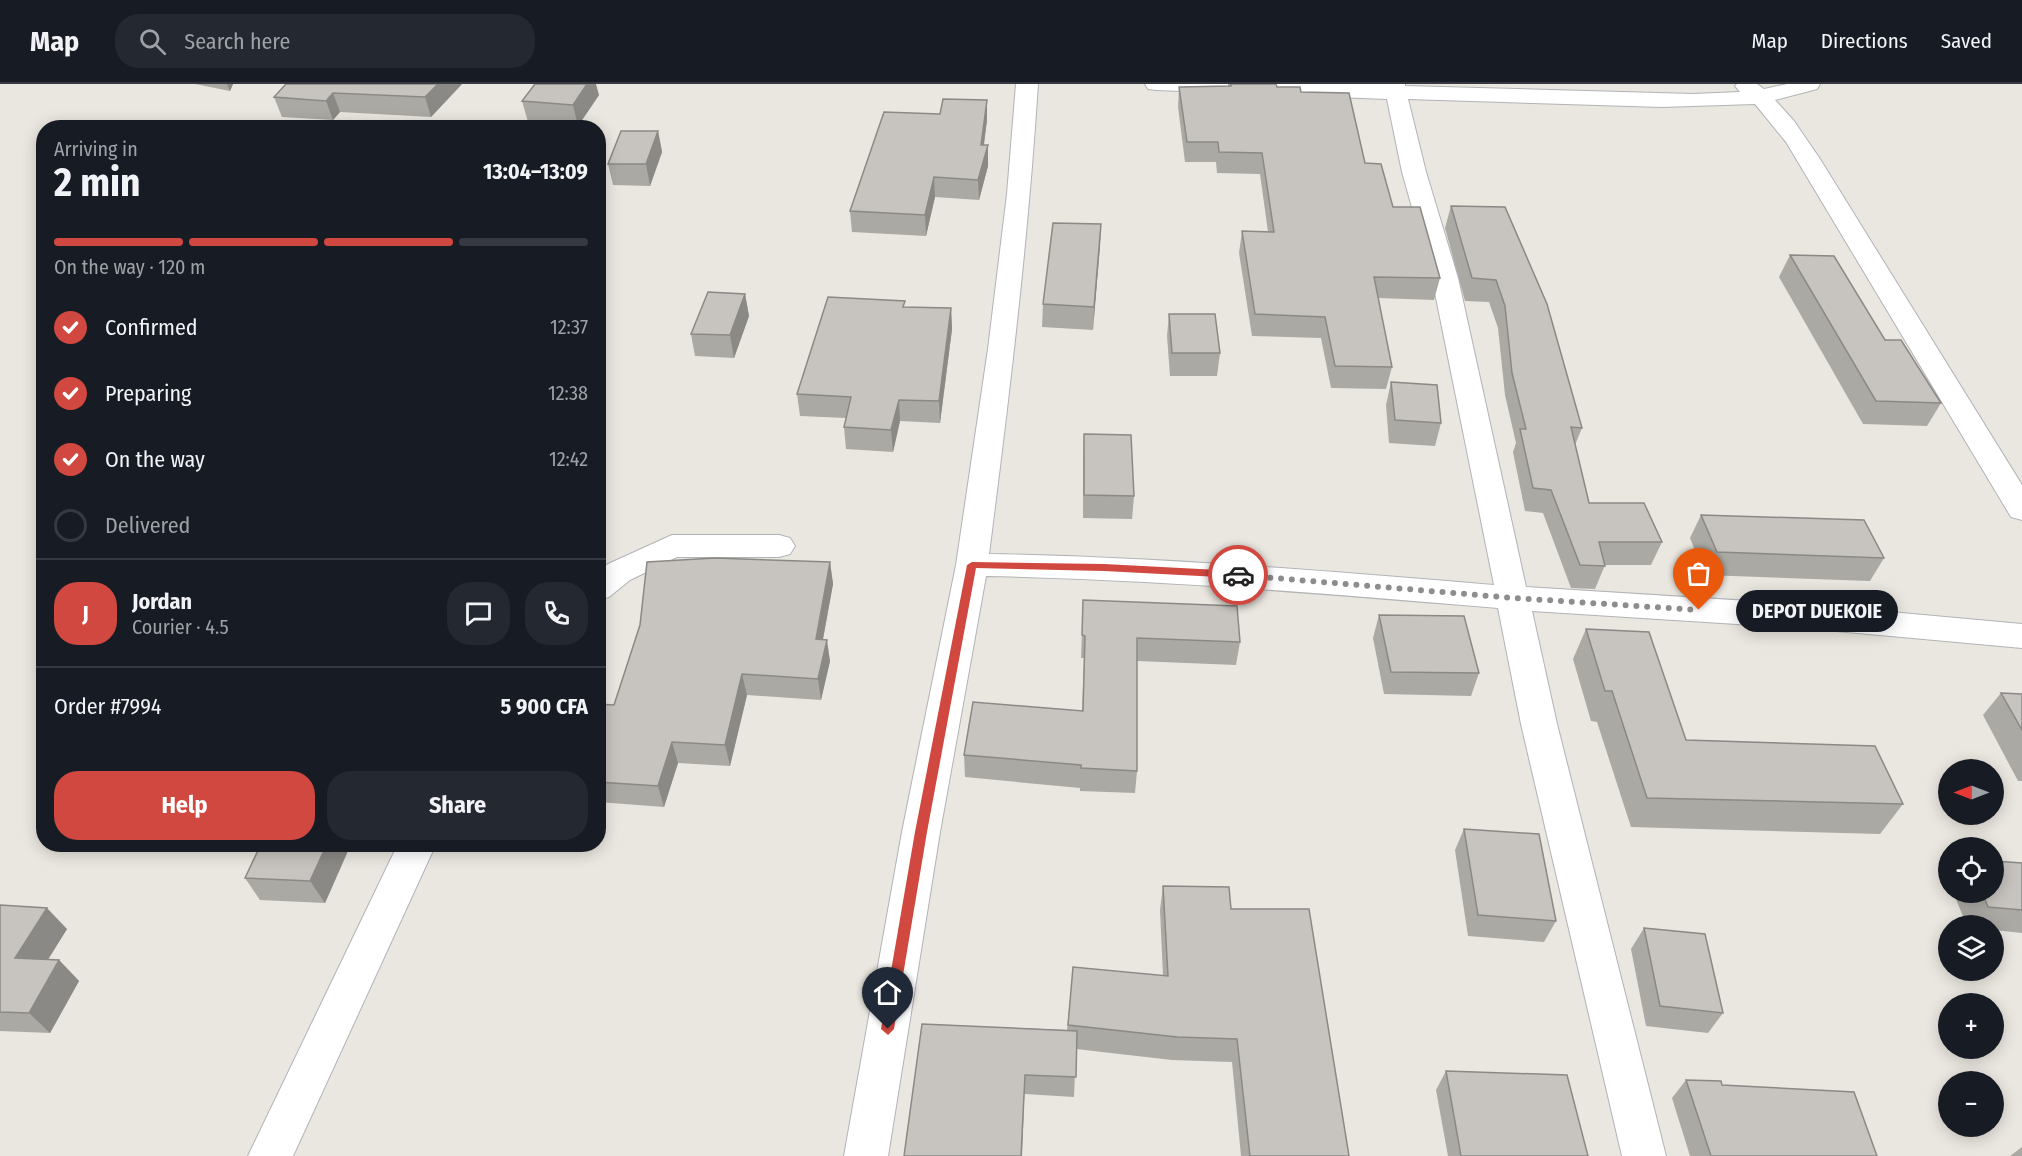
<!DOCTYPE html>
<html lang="en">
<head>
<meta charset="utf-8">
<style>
	:root { --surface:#171b24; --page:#242831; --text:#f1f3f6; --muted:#9ea1a6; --line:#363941; --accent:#d0483f }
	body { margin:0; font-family:"Fira Sans Condensed",sans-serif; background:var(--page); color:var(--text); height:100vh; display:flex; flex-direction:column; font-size:22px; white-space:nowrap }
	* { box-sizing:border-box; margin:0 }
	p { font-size:20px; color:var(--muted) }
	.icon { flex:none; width:33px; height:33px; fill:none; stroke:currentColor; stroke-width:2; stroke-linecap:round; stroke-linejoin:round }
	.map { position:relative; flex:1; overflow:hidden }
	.side { position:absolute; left:36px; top:36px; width:570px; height:732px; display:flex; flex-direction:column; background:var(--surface); border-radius:24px; box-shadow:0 3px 15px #0003 }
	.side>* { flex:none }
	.needle { width:39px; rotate:270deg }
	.fabs { position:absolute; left:1938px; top:675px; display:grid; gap:12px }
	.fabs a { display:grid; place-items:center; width:66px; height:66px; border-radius:50%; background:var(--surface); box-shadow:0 3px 15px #0003; font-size:30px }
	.pin { position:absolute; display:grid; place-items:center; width:51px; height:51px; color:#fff; margin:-62px -26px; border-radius:50% 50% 50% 0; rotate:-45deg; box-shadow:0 0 6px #0007 }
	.pin .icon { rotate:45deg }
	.courier { position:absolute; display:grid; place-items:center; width:60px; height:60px; margin:-30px; border:4px solid #d0483f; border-radius:50%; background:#fff; color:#222; box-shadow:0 2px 8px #0007 }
	.bubble { position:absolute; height:42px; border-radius:21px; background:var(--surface); box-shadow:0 3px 15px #0003; font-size:20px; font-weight:700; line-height:42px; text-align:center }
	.headline em { font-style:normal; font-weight:700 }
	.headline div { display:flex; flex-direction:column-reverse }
	.headline { display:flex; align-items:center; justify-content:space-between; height:102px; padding:0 18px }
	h1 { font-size:39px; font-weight:700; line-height:45px }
	.bar { display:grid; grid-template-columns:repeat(4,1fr); gap:9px 6px; align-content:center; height:72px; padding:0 18px }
	.bar i { height:8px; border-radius:4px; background:var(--line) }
	.bar .current { background:var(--accent) }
	.bar p { grid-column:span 4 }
	.line { display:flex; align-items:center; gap:15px; padding:0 18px; border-top:2px solid var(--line) }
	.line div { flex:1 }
	.round { display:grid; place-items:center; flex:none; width:63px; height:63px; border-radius:24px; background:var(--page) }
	ol { padding:0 18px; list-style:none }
	li { display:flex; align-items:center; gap:18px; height:66px }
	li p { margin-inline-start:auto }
	li .icon { padding:6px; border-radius:50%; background:var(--accent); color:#fff; stroke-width:4 }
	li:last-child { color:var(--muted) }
	li i { width:33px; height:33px; border:3px solid var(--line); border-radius:50% }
	.cta { display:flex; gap:12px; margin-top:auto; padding:12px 18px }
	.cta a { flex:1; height:69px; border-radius:24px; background:var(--accent); color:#fff; font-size:24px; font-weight:700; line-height:69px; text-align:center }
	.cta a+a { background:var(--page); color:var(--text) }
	header { display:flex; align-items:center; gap:36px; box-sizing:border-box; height:84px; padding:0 30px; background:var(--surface); border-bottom:2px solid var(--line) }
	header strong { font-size:28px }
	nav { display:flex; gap:33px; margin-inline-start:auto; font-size:21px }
	.search { width:420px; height:54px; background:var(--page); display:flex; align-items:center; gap:15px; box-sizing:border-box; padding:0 21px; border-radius:24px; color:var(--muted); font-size:22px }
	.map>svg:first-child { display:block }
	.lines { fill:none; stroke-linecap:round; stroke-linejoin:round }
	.street-casing { stroke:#b1b3b6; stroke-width:2 }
	.street { fill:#fff; fill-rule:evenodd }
	.wall { fill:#aba9a4 }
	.shaded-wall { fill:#8b8986 }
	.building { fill:#c7c4bf; stroke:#8b8986; stroke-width:1.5 }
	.route { fill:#d0483f }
	.done { stroke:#8c8d8c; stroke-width:6; stroke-dasharray:0 10.8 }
</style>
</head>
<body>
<header>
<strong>Map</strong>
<div class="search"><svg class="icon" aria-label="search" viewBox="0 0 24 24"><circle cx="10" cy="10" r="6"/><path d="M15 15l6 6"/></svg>Search here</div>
<nav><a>Map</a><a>Directions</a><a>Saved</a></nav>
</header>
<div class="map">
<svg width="2022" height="1072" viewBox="0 0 2022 1072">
	<rect width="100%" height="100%" fill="#eae7e0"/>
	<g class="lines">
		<defs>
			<g id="street">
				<path d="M1016 0H1038C1028 158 1009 314 989 470 1158 473 1325 487 1494 501L1432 194 1402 88 1387 15 1156 6 1148 5 1145 0H1405V2L1693 10 1740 8 1735 2 1737 0H1757L1764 5 1787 0H1820L1817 5 1775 16 1794 37 1820 75 2022 401V436L2011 433 1786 58 1755 20 1662 23 1408 15 1426 88 1458 194 1526 503 1814 521 2022 540V564L1814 545 1532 527 1557 640 1666 1072H1622L1521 640 1498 524C1327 510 1157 495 986 492L940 748 888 1072H844L902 748 956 481 988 265 1007 110Z"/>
				<path d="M672 451H779L790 454 795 462 790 470 779 473H677L630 496 609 513 598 516V487L608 480Z"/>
				<path d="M398 760H436L293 1072H248Z"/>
			</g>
		</defs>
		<use href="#street" class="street-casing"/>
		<use href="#street" class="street"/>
	</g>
	<g class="wall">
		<path d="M195 0H233L230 7Z"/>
		<path d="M286 0H462L431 33 340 28 333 36 282 33 274 13Z"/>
		<path d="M1228 0H1276L1277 3 1301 8 1365 79 1393 123 1440 194 1434 216 1378 214 1392 283 1386 305 1331 304 1321 254 1252 252 1239 169 1242 147 1268 148 1260 90 1217 89 1216 78H1185L1178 23 1179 3 1228 2Z"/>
		<path d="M599 11 578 42 528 38 522 17Z"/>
		<path d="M987 36 984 61 988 82 979 116 935 113 926 152 852 148 850 127Z"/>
		<path d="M658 47 662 68 650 102 613 101 608 80Z"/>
		<path d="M1451 122 1505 123 1582 344 1575 361 1589 419 1662 458 1651 481H1605L1595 505 1571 504 1543 429 1525 427 1513 368 1516 359 1505 311 1498 244 1489 218 1465 217 1445 144Z"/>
		<path d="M1101 140 1093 246 1042 243 1043 220Z"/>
		<path d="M1790 171 1885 256 1941 319 1927 342 1863 340 1779 193Z"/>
		<path d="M745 210 749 232 734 274 695 272 691 250Z"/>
		<path d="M905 223 951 224 952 245 940 339 900 337 893 368 846 365 844 343 846 334 800 332 797 310Z"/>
		<path d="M1169 230 1220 269 1217 292H1170L1167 252Z"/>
		<path d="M1391 298 1441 339 1435 362 1389 359 1386 321Z"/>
		<path d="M1084 350 1134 412 1132 435 1083 434V373Z"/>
		<path d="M1701 431 1884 474 1870 497 1705 491 1690 454Z"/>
		<path d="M830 478 833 500 823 556 830 577 821 616 747 611 730 682 678 679 664 723 598 718V620L614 621Z"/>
		<path d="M1083 516 1240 558 1236 581 1137 577V687L1135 709 1080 707V704L965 693 964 671 1082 627 1084 574H1081Z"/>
		<path d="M1379 531 1479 589 1471 612 1384 610 1373 554Z"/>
		<path d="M1586 545 1686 656 1903 720 1880 750 1631 743 1597 638 1591 637 1573 575Z"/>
		<path d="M2001 609 2022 610V697H2018L1983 631Z"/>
		<path d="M1464 745 1556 837 1544 858 1468 852 1455 766Z"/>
		<path d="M261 760H351L325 819 260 816 245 794Z"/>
		<path d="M2022 779V849L1994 846V842H1967L1953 808H1994Z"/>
		<path d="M1163 802 1231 825 1349 1072H1241L1232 978 1172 976 1076 965 1074 1013 1025 1010 922 940 1067 946 1073 883 1163 892 1160 826Z"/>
		<path d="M0 821 67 845 48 875 59 876 79 897 50 949 0 947Z"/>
		<path d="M1644 844 1723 929 1708 949 1646 942 1631 865Z"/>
		<path d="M1446 987 1588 1072H1448L1436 1006Z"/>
		<path d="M1686 996 1722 1001 1877 1072H1690L1672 1014Z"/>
		<path d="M2022 1063V1072H2010Z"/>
	</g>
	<g class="shaded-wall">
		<path d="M227 0H233L230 7Z"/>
		<path d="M438 0H462L431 33 425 13Z"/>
		<path d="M587 0H596L599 11 578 42 573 21Z"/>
		<path d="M333 9 340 28 333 36 326 17Z"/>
		<path d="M987 16V36L981 81V61Z"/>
		<path d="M658 47 662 68 650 102 646 80Z"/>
		<path d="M988 61V82L979 116 978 96Z"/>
		<path d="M934 93 935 113 926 152 925 131Z"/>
		<path d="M1101 140 1100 163 1093 246 1094 223Z"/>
		<path d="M745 210 749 232 734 274 730 251Z"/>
		<path d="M951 224 952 245 940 339 939 317Z"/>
		<path d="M899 316 900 337 893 368 891 346Z"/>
		<path d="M830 478 833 500 819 576 816 555Z"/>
		<path d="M827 556 830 577 821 616 818 595Z"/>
		<path d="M742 590 747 611 730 682 725 661Z"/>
		<path d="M672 658 678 679 664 723 658 702Z"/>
		<path d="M327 760H351L325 819 310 797Z"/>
		<path d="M47 824 67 845 36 895 15 874Z"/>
		<path d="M59 876 79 897 50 949 29 929Z"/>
		<path d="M1025 991 1022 1072H1021Z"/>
	</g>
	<g class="building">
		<path d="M286 0H438L425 13 333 9 326 17 274 13Z"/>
		<path d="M535 0H587L573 21 522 17Z"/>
		<path d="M1231 0H1276L1277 3H1300L1301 8 1349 9 1365 79 1381 80 1393 123H1420L1440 194 1374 193 1392 283 1335 282 1325 233 1255 230 1242 147 1274 148 1262 69 1219 68 1218 58H1187L1179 3 1231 2Z"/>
		<path d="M943 15 987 16 981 61H988L978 96 934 93 925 131 850 127 884 28 940 30Z"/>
		<path d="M621 47H658L646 80H608Z"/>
		<path d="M1451 122 1505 123 1547 220 1582 344 1571 343 1589 419H1644L1662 458H1599L1605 482 1580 481 1551 406 1533 404 1520 345H1526L1512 289 1505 222 1496 196 1472 194Z"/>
		<path d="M1053 139 1101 140 1094 223 1043 220Z"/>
		<path d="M1790 171 1834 172 1885 256H1901L1941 319 1876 317Z"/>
		<path d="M708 208 745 210 730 251 691 250Z"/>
		<path d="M828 213 905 217 903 223 951 224 939 317 899 316 891 346 844 343 851 313 797 310Z"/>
		<path d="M1169 230H1215L1220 269H1172Z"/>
		<path d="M1391 298 1437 301 1441 339 1395 336Z"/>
		<path d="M1084 350 1131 351 1134 412 1084 411Z"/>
		<path d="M1701 431 1864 436 1884 474 1717 468Z"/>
		<path d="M715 474 830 478 816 555 827 556 818 595 742 590 725 661 672 658 658 702 598 698V620L614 621 640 541 647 478Z"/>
		<path d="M1083 516 1237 522 1240 558 1137 554V687L1081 684V681L964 671 973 618 1083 627 1085 552 1082 551Z"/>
		<path d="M1379 531 1464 532 1479 589 1391 588Z"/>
		<path d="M1586 545 1649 548 1686 656 1875 662 1903 720 1647 714 1612 607H1605Z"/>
		<path d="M2001 609 2022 610V646Z"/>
		<path d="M1464 745 1539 750 1556 837 1478 831Z"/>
		<path d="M261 760H327L310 797 245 794Z"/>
		<path d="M1994 777 2022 779V826L1988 823 1982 808H1994Z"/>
		<path d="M1163 802 1229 803 1231 825H1309L1349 1072H1250L1237 955 1177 953 1068 941 1073 883 1168 892Z"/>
		<path d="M0 821 47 824 15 874 59 876 29 929 0 928Z"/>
		<path d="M1644 844 1705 850 1723 929 1660 922Z"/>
		<path d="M922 940 1077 947 1076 993 1025 991 1021 1072H904Z"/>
		<path d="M1446 987 1567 991 1588 1072H1461Z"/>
		<path d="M1686 996 1721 997 1722 1001 1854 1008 1877 1072H1711Z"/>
	</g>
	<path class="route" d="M972 478 1104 480 1238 487 1242 491 1238 494 1104 487 976 484 927 748 894 945 888 951 881 945 915 748 967 481Z"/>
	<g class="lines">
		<path class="done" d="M1238 491 1514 514 1699 526"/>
	</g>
</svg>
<div class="fabs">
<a><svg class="needle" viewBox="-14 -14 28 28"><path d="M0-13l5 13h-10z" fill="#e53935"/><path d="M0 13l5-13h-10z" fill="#9ea1a6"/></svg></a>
<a><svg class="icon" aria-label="locate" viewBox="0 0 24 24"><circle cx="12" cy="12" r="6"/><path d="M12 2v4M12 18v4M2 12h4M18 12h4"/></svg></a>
<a><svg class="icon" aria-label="layers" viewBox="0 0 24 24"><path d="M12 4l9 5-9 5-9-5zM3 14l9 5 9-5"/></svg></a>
<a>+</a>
<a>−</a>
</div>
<div class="pin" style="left:1699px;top:526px;background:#ea580c"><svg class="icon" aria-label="bag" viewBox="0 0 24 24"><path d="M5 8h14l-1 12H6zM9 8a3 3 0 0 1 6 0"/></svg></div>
<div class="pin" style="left:888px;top:945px;background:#1f2937"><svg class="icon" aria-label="home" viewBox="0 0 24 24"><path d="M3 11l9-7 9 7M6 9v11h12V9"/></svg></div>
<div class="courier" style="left:1238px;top:491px"><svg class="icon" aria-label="car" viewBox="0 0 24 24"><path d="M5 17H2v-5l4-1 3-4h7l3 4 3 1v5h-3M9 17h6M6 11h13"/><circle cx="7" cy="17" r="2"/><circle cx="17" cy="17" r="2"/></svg></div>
<div class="bubble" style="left:1736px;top:506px;width:162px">DEPOT DUEKOIE</div>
<section class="side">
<div class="headline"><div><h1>2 min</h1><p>Arriving in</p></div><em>13:04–13:09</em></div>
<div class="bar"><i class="current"></i><i class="current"></i><i class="current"></i><i></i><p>On the way · 120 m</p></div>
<ol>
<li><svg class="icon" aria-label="check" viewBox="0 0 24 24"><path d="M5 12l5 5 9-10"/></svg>Confirmed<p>12:37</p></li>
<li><svg class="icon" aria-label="check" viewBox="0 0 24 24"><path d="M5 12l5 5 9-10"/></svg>Preparing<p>12:38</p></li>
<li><svg class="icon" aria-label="check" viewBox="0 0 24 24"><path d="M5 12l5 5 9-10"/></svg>On the way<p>12:42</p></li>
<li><i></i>Delivered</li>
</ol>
<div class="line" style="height:108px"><b class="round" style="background:var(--accent);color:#fff">J</b><div><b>Jordan</b><p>Courier · 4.5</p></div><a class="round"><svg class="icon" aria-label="chat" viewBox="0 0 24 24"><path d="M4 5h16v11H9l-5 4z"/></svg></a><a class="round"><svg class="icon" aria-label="phone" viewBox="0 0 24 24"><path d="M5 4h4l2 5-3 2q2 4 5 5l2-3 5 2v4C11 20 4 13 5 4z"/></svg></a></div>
<div class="line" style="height:78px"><div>Order #7994</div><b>5 900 CFA</b></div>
<div class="cta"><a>Help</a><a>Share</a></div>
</section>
</div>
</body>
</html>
